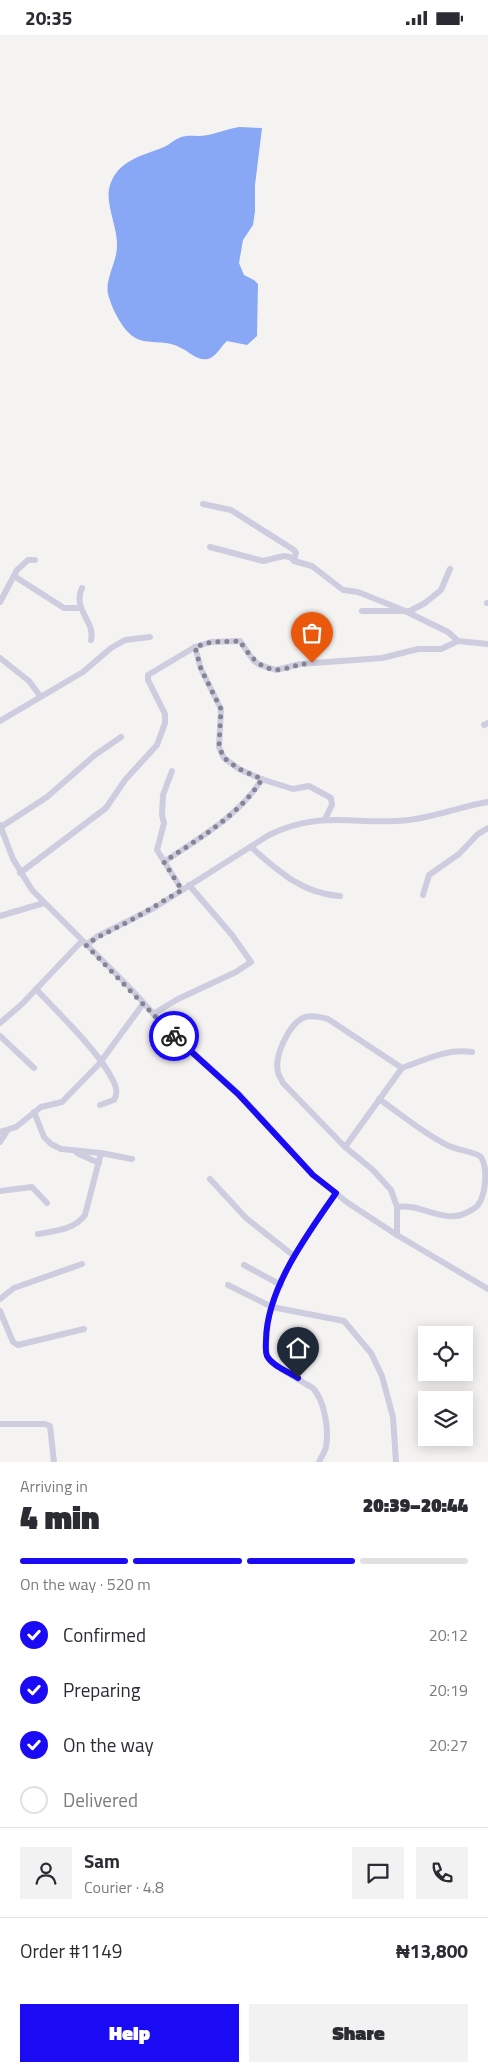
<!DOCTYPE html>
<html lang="en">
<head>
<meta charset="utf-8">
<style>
	:root { --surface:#fff; --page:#f2f2f3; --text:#2b2b33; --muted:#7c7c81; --line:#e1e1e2; --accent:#1b0bf4 }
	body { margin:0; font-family:"Titillium Web",sans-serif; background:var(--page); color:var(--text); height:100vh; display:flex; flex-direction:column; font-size:19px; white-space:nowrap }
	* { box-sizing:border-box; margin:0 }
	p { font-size:16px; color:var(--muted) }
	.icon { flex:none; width:28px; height:28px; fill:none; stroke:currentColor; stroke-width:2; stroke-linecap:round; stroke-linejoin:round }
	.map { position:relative; height:1427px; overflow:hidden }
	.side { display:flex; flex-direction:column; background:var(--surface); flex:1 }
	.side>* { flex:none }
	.buttons { position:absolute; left:418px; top:1291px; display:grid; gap:10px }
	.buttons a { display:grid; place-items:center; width:55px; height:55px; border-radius:0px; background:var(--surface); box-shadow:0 2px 12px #0003; font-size:25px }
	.pin { position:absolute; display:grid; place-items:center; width:42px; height:42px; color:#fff; margin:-51px -21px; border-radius:50% 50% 50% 0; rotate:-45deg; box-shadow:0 0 5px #0007 }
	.pin .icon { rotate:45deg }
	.courier { position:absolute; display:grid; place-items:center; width:50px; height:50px; margin:-25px; border:4px solid #1b0bf4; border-radius:50%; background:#fff; color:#222; box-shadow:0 1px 6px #0007 }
	.head em { font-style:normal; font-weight:800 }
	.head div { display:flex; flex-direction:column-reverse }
	.head { display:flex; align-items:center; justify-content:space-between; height:85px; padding:0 20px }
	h1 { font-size:32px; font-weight:800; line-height:38px }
	.bar { display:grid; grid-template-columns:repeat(4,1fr); gap:8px 5px; align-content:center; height:60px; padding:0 20px }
	.bar i { height:6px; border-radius:4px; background:var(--line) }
	.bar .active { background:var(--accent) }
	.bar p { grid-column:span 4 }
	.line { display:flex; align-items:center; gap:12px; padding:0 20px; border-top:1px solid var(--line) }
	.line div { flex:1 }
	.round { display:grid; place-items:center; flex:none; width:52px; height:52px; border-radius:0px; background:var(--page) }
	ol { padding:0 20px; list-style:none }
	li { display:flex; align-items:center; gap:15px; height:55px }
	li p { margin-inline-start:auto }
	li .icon { padding:5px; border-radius:50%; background:var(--accent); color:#fff; stroke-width:4 }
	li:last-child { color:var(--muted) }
	li i { width:28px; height:28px; border:2px solid var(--line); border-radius:50% }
	.button { display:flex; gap:10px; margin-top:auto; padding:10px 20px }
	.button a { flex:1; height:58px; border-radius:0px; background:var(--accent); color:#fff; font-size:20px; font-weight:800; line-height:58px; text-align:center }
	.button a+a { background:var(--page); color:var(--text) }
	.status { display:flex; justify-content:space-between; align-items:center; height:35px; padding:0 25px; background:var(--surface); direction:ltr }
	.status svg { height:14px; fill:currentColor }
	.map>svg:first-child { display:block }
	.water { fill:#88a7f4 }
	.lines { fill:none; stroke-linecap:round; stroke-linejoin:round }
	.street { stroke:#cdcddf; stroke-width:6 }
	.done { stroke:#848494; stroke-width:5; stroke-dasharray:0 9 }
	.route { stroke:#1b0bf4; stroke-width:6 }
</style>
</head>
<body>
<div class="status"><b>20:35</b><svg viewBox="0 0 49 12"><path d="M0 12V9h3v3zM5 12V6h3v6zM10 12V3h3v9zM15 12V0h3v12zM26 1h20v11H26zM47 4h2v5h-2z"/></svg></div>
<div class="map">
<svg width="488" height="1427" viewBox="0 0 488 1427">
	<rect width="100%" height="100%" fill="#f4f3f2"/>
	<path class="water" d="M239 92 262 93 255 150V176L253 190 243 205 239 228 244 240 254 245 258 249 257 301 247 310 227 306C222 310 215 323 208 324 197 326 190 317 181 313 168 305 154 309 140 305 124 300 112 274 108 259 105 243 117 227 117 211 118 194 106 170 109 154 115 128 137 122 159 114 167 112 172 106 179 103 186 100 191 101 198 101 211 101 226 94 239 92Z"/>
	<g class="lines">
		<g class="street">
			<path d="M203 469 231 475 294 515 296 518 294 526"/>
			<path d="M210 512 263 526 284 521 290 522 294 526 312 531 343 555 358 557 403 575 448 597 458 606"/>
			<path d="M14 541 64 573H81"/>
			<path d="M82 553C72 575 96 587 91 605"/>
			<path d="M0 567 17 535 28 525H35"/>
			<path d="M487 568H488"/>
			<path d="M362 576H410L425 568 441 555 450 534"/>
			<path d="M195 612 201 634 221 674 219 712 224 723 239 734 261 744 293 754 309 751 331 763 332 770 325 784"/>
			<path d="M0 623 29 646 40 661"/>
			<path d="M0 686 83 637 111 613 125 605 150 602"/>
			<path d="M484 690 488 688"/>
			<path d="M172 736 163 760 162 780 164 788 157 815 182 855"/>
			<path d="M0 790 13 824 32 855 132 955 168 995 239 1059 313 1140 348 1168 397 1200 488 1254"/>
			<path d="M1 792 47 762 95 720 121 702"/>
			<path d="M251 812C278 836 303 859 340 861"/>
			<path d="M164 827C199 803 239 781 262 744"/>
			<path d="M20 838 106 773 125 745 157 710 165 688V679L148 645V640L195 612 211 607 240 606 254 626 260 630 276 635 300 629 382 623 418 614H441L458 606 488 609"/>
			<path d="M423 860 429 840 459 819 478 799 488 793"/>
			<path d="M0 881 44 868"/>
			<path d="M86 910 98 901 154 873 269 800C323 774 356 791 409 785 436 782 462 771 488 767"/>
			<path d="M36 954C59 979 103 1020 115 1050 117 1055 117 1060 114 1065L100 1070"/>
			<path d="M153 979 178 964 236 937 251 927 232 900 189 850"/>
			<path d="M0 988 22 969 81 907"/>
			<path d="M0 1001 34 1033"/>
			<path d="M379 1064C402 1080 424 1099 449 1111 457 1115 477 1117 481 1122 488 1133 486 1159 478 1170 475 1174 466 1178 461 1180 440 1186 418 1168 397 1172"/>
			<path d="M34 1077 44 1102 51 1109 61 1114 101 1118 132 1124"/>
			<path d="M0 1097 16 1092 41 1072 62 1067 99 1029 143 969"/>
			<path d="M0 1107 7 1096"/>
			<path d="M345 1112 402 1033"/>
			<path d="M77 1118 99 1128"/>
			<path d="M210 1144 246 1183 294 1221"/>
			<path d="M0 1156 32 1152 47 1168"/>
			<path d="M38 1199C55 1196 74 1195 85 1180L101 1118"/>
			<path d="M397 1200V1172L391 1155 373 1135 345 1112 283 1048C282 1045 278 1040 278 1037 274 1021 289 988 305 982 313 980 320 982 328 984L402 1033C425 1025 447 1013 472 1017"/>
			<path d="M244 1230 281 1250"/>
			<path d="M228 1250 272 1272 344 1286 371 1318 382 1341 393 1382 396 1427"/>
			<path d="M0 1264 14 1253 82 1229"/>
			<path d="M0 1276 13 1307 18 1310 84 1294"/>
			<path d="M0 1389H45L50 1391 54 1427"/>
			<path d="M319 1427C321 1422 325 1417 326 1412 329 1394 325 1367 313 1353 303 1347 271 1330 267 1320 265 1316 266 1309 266 1305 267 1252 307 1200 336 1158"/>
		</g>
	</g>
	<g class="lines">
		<path class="done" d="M174 1001 86 910 98 902 128 887 182 855 164 827C199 803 239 781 262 744L239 734 224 723 219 712 221 674 201 634 195 612 211 607 240 606C249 621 264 639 284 634 294 631 302 629 312 628"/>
		<path class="route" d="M174 1001 238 1059 313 1140 336 1158C307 1200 267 1253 266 1305 266 1310 265 1316 267 1321 272 1331 289 1337 298 1343"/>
	</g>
</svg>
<div class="buttons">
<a><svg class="icon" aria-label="locate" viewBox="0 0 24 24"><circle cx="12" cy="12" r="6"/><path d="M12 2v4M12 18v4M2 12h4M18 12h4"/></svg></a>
<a><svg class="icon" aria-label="layers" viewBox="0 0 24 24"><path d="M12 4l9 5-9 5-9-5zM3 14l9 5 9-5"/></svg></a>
</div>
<div class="pin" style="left:312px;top:628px;background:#ea580c"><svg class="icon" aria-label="bag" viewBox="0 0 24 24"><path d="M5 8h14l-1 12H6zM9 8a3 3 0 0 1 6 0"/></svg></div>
<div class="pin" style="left:298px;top:1343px;background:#1f2937"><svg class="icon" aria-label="home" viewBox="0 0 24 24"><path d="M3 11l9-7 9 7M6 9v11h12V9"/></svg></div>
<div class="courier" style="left:174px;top:1001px"><svg class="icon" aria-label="bike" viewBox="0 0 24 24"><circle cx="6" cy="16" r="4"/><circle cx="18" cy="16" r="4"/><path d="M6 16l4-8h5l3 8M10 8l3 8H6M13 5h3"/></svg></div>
</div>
<section class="side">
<div class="head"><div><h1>4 min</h1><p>Arriving in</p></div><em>20:39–20:44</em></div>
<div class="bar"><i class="active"></i><i class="active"></i><i class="active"></i><i></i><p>On the way · 520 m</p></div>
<ol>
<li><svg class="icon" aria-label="check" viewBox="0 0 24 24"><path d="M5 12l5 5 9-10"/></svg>Confirmed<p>20:12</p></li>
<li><svg class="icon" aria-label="check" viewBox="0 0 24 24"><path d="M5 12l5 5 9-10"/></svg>Preparing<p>20:19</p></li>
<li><svg class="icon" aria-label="check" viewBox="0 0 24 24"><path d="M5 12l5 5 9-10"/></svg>On the way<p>20:27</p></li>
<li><i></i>Delivered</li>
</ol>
<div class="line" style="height:90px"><a class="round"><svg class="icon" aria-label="person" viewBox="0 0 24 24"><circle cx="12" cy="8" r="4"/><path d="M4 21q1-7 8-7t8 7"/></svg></a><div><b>Sam</b><p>Courier · 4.8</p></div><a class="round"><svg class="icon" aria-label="chat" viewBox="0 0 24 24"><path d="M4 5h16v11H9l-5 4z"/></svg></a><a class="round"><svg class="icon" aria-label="phone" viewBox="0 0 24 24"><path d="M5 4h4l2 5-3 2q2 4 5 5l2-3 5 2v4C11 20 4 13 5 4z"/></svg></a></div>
<div class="line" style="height:65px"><div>Order #1149</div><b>₦13,800</b></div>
<div class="button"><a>Help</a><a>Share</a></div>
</section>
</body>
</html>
